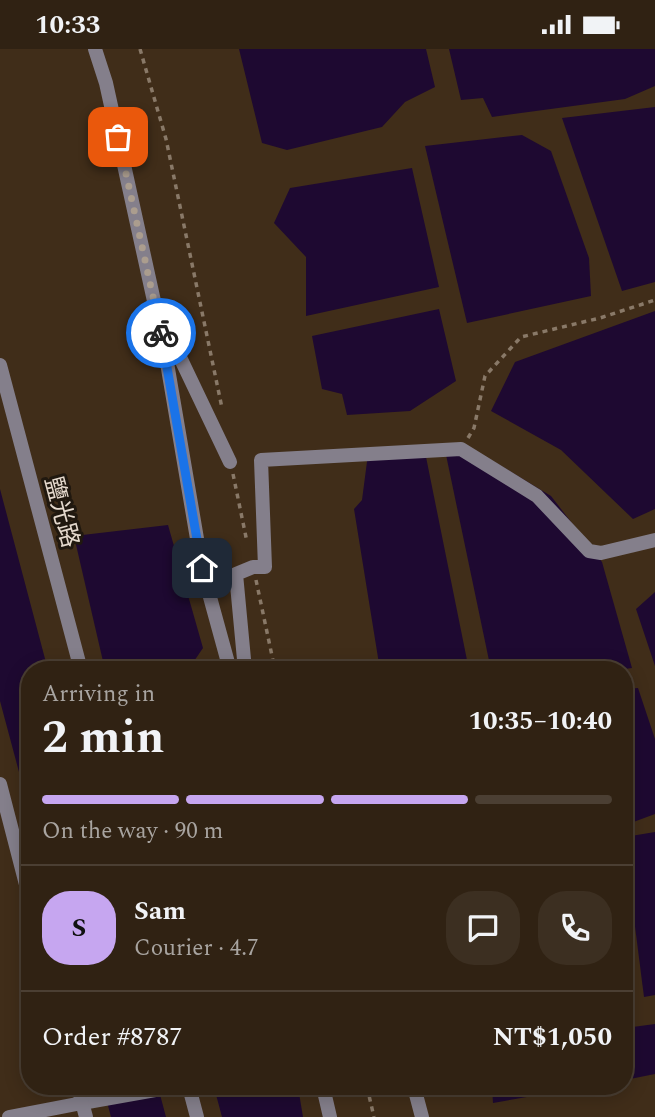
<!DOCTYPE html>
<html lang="en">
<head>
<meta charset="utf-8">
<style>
	:root { --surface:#302213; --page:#3c2f21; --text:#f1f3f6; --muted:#a8a4a0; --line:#4b3f33; --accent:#c6a6f0 }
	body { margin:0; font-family:Spectral,"Noto Sans TC",serif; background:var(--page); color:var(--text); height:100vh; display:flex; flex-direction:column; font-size:26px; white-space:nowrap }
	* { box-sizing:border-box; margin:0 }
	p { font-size:23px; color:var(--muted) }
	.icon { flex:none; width:38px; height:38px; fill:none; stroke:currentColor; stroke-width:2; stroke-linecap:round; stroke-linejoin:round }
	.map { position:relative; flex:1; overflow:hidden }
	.details { position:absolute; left:21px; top:612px; width:612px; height:434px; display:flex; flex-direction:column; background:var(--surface); border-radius:28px; box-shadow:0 4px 18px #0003,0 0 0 2px var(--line) }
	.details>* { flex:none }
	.pin { position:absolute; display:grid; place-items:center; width:60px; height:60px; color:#fff; margin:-30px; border-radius:14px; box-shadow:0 4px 10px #0006 }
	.courier { position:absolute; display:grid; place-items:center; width:70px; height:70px; margin:-35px; border:5px solid #1a73e8; border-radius:50%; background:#fff; color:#222; box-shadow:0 2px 9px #0007 }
	.overview em { font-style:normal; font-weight:700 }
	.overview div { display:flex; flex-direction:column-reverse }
	.overview { display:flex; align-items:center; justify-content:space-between; height:119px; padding:0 21px }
	h1 { font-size:46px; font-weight:700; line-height:52px }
	.bar { display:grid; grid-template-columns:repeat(4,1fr); gap:10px 7px; align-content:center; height:84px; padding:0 21px }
	.bar i { height:9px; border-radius:5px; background:var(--line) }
	.bar .active { background:var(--accent) }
	.bar p { grid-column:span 4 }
	.line { display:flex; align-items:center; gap:18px; padding:0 21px; border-top:2px solid var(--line) }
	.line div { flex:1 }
	.round { display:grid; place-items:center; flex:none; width:74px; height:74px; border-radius:28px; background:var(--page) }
	.status { display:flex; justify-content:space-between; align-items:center; height:49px; padding:0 35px; background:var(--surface); direction:ltr }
	.status svg { height:19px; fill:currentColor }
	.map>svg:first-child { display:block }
	.water { fill:#1e0931 }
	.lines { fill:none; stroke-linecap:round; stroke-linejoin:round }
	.path { stroke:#897968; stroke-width:3.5; stroke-dasharray:5 5; stroke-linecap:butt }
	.minor { stroke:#847f8b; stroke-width:14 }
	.tertiary { stroke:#847f8b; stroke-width:14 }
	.done { stroke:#ab9d8e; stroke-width:7; stroke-dasharray:0 12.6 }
	.route { stroke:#1a73e8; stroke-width:9 }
	.labels { text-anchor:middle; stroke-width:6; stroke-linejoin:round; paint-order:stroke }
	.street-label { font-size:24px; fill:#e5d9cd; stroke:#20180f }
</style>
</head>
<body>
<div class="status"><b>10:33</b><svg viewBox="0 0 49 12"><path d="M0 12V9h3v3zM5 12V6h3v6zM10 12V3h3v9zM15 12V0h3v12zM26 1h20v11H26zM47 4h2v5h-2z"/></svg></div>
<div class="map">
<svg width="655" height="1068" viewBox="0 0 655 1068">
	<rect width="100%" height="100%" fill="#402d19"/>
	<g class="water">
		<path d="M239 0H426L435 38 405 53 382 78 287 101 262 94Z"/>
		<path d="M449 0H655V37L625 50 492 68 483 49 461 51Z"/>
		<path d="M655 58V233L622 242 562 69Z"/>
		<path d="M522 86 551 102 589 209 591 247 467 274 425 97Z"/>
		<path d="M412 119 439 238 306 267V208L274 174 290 139Z"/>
		<path d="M439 260 456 332 410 362 347 366 342 345 322 340 312 287Z"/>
		<path d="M655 262V460L633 470 561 401 491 362 515 313Z"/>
		<path d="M424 398 469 621H380L354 460 362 451 368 405Z"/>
		<path d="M445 401 493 412 551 447 602 513 632 619 617 621H491Z"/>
		<path d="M0 440 48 621H30V764L0 652Z"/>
		<path d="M168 476 203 599 188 621H105L74 487Z"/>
		<path d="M655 543V617L636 560Z"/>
		<path d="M638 639 655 690V765L628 775 625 774V640Z"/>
		<path d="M655 783V946L644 948 625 799V788Z"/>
		<path d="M655 975V1025L625 1031V979Z"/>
		<path d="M103 1038H158L166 1068H111Z"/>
		<path d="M214 1038H298L303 1068H222Z"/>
		<path d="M492 1038H584L493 1054Z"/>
	</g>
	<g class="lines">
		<g class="path">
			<path d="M140 0 166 90 222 359"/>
			<path d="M468 389 474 379 485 327 521 288 600 269 655 251"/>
			<path d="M233 425 247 493"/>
			<path d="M256 531 275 621"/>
			<path d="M367 1038 374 1068"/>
		</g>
		<g class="minor">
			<path d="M95 0 106 34 165 302 202 519 230 621"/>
			<path d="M165 302H177L230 413"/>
			<path d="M0 316 81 621"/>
			<path d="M245 621 236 525 253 518H265L261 411 461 400 537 447 589 502 601 504 655 491"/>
			<path d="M189 1038 197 1068"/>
			<path d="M323 1038 330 1068"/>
			<path d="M414 1038 422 1068"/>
			<path d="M82 1054 172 1038"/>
		</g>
		<g class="tertiary">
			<path d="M0 735 30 851"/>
			<path d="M78 1038 86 1068"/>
			<path d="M9 1068 82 1054"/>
		</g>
	</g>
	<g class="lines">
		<path class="done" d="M118 88 161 284"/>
		<path class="route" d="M161 284 202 519"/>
	</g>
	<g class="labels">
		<g class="street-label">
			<text transform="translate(62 463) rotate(75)" y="8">鹽光路</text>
		</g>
	</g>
</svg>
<div class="pin" style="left:118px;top:88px;background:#ea580c"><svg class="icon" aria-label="bag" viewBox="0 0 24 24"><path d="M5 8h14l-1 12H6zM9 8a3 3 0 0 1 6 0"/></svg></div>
<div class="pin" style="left:202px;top:519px;background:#1f2937"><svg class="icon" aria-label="home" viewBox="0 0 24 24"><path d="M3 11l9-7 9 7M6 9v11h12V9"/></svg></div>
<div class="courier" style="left:161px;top:284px"><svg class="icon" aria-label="bike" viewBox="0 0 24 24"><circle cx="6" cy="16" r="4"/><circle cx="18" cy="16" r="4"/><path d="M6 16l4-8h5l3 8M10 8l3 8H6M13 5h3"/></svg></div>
<section class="details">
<div class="overview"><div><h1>2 min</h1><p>Arriving in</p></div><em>10:35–10:40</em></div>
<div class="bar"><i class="active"></i><i class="active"></i><i class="active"></i><i></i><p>On the way · 90 m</p></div>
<div class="line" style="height:126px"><b class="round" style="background:var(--accent);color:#111">S</b><div><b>Sam</b><p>Courier · 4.7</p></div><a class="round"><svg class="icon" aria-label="chat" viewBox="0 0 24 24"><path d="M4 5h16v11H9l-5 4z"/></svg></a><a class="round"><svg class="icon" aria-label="phone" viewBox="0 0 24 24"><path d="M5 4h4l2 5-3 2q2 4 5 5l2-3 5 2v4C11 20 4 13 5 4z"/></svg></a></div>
<div class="line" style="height:91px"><div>Order #8787</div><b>NT$1,050</b></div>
</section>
</div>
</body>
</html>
